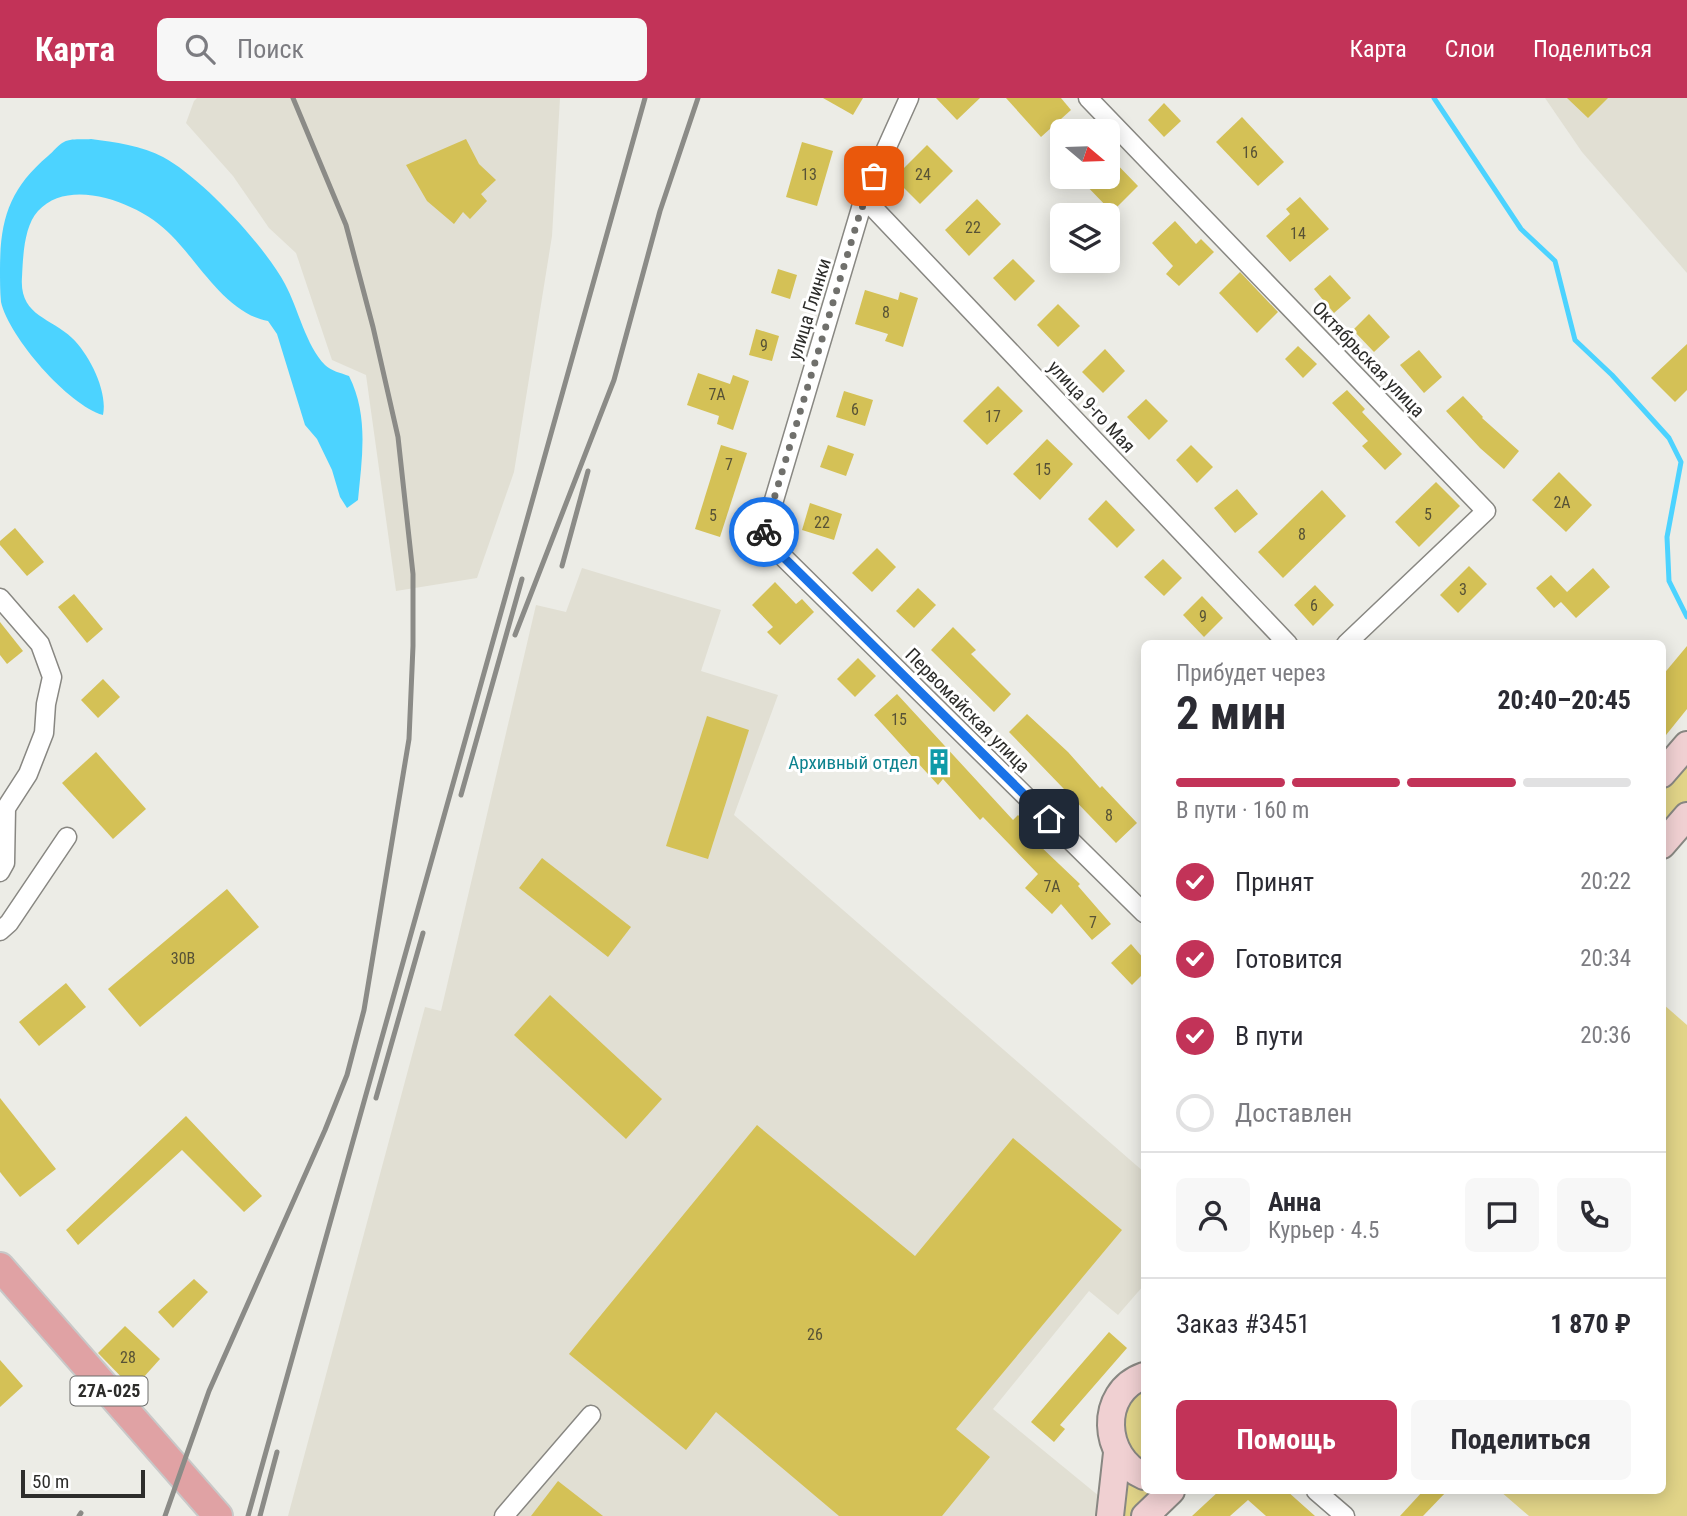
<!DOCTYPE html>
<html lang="ru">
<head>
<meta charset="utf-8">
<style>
	:root { --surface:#fff; --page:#f7f7f7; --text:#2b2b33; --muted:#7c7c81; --line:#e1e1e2; --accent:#c23358 }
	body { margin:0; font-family:"Roboto Condensed",sans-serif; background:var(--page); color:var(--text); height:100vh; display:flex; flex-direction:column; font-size:26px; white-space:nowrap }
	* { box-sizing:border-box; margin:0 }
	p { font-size:23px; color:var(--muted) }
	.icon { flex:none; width:38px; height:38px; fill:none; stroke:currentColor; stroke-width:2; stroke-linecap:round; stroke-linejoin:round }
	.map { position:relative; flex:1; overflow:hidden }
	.details { position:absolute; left:1141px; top:542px; width:525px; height:854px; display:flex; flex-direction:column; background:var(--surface); border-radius:10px; box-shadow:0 4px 18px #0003 }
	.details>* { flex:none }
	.needle { width:46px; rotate:109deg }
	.controls { position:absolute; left:1050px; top:21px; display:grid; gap:14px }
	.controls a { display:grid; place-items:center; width:70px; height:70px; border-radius:10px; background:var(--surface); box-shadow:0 4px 18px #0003; font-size:35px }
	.scale { position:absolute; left:21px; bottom:18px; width:124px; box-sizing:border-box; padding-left:7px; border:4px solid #2d2d2b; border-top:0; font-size:19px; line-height:24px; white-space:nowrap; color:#2d2d2b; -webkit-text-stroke:5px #fff; paint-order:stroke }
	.pin { position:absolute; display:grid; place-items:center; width:60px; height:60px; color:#fff; margin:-30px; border-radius:14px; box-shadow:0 4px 10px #0006 }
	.courier { position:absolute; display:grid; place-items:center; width:70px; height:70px; margin:-35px; border:5px solid #1a73e8; border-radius:50%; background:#fff; color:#222; box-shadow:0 2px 9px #0007 }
	.headline em { font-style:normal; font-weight:700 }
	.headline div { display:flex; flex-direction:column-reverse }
	.headline { display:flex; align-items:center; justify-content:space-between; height:119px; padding:0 35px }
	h1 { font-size:46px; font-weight:700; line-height:52px }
	.bar { display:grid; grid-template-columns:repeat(4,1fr); gap:10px 7px; align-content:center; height:84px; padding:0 35px }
	.bar i { height:9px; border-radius:5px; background:var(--line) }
	.bar .selected { background:var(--accent) }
	.bar p { grid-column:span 4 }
	.line { display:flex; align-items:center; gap:18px; padding:0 35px; border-top:2px solid var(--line) }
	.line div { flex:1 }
	.round { display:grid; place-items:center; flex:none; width:74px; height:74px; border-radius:10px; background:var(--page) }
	ol { padding:0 35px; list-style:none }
	li { display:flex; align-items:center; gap:21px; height:77px }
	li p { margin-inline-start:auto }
	li .icon { padding:7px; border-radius:50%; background:var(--accent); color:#fff; stroke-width:4 }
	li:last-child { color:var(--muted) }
	li i { width:38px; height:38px; border:4px solid var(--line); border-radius:50% }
	.primary-button { display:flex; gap:14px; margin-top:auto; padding:14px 35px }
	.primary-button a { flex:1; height:80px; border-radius:10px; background:var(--accent); color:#fff; font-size:28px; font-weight:700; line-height:80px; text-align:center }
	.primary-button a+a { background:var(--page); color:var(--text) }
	header { display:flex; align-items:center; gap:42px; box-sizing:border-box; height:98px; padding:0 35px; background:var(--accent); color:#fff }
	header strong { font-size:33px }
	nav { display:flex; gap:38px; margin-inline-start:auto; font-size:24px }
	.search { width:490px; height:63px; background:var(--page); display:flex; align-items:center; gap:18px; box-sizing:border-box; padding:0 24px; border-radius:10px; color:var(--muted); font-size:26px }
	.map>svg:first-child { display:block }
	.built { fill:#e1dfd3 }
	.green { fill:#e1d488 }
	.water { fill:#4cd3ff }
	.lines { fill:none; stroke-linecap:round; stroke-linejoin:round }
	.stream { stroke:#4cd3ff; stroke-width:5 }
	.building { fill:#d4c156 }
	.street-casing { stroke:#888782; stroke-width:21 }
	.secondary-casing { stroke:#888782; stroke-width:30 }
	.primary-casing { stroke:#c8c8c8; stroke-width:32 }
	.street { stroke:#fff; stroke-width:18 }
	.secondary { stroke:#f0d0d2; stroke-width:26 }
	.primary { stroke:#e0a2a4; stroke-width:28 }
	.rail { stroke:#8b8b87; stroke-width:5 }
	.done { stroke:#70706c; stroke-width:7; stroke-dasharray:0 12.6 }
	.route { stroke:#1a73e8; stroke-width:9 }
	.labels { text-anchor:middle; stroke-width:6; stroke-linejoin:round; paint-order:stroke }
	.number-label { font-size:16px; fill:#575236 }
	.shield { fill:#fff; stroke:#6c6c6b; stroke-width:2 }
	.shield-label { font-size:18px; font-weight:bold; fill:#2d2d2b }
	.street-label { font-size:19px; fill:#2d2d2b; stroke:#fff }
	.culture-label { font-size:19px; fill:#0d838f; stroke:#fff; text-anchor:end }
</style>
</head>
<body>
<header>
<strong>Карта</strong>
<div class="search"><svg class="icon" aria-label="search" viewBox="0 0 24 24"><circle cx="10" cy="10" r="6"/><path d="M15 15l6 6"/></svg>Поиск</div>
<nav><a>Карта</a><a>Слои</a><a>Поделиться</a></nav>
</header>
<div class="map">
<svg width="1687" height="1418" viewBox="0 0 1687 1418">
	<rect width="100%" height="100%" fill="#ecece6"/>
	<g class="built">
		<path d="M197 0H560L552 138 514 374 477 480 396 493 366 277 332 262 296 155 269 130 233 78 186 25 194 3Z"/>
		<path d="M1545 0H1687V175L1582 54Z"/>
		<path d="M582 470 721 512 701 573 778 597 734 717 1144 1074V1187L1118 1217 1089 1193 993 1311 1099 1398 1097 1418H288L425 909 441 913 536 507 566 514Z"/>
	</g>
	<g class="green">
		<path d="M1687 657V705L1663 734V685Z"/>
		<path d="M1663 906 1687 927V1418H1529L1500 1393H1662Z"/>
		<path d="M1144 1289V1362C1127 1351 1116 1326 1128 1306 1132 1300 1139 1294 1144 1289Z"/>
		<path d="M1123 1377 1145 1393 1159 1396 1133 1418H1122Z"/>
	</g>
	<path class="water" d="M91 41C114 44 143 48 163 59 202 80 264 147 285 186 298 210 306 248 325 267 331 273 341 275 349 278 369 318 362 359 358 402L347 410 340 399 332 372 317 341 305 327 277 236 268 223C227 216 199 165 171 137 143 107 71 77 38 113 24 128 23 159 22 179 19 218 50 219 72 240 89 256 108 293 103 317 68 307 9 239 1 204 0 194 0 182 0 172 0 122 9 91 48 58 53 54 59 46 64 44 71 40 83 42 91 41Z"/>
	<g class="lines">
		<path class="stream" d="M1434 0 1521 131 1555 163 1575 242 1612 277 1669 340 1681 364 1667 439 1669 483 1687 519"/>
	</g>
	<g class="building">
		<path d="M823 0H863L853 17Z"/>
		<path d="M936 0H980L957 22Z"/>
		<path d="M1006 0H1061L1071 12 1041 39Z"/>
		<path d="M1567 0H1608L1588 20Z"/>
		<path d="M1164 5 1181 23 1164 39 1148 22Z"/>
		<path d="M1242 19 1284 64 1258 88 1216 44Z"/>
		<path d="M466 41 479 66 496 82 481 96 487 103 470 121 463 114 454 126 427 103 406 67Z"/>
		<path d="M802 44 833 53 817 108 786 99Z"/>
		<path d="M927 47 953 73 920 106 894 80Z"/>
		<path d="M1108 57 1138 88 1112 114 1078 79H1108Z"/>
		<path d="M1300 99 1329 131 1290 164 1266 138 1290 116 1286 111Z"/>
		<path d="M977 101 1001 126 969 158 945 132Z"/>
		<path d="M1175 123 1196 146 1201 141 1214 154 1179 188 1166 176 1173 168 1152 145Z"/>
		<path d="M1013 161 1035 183 1015 203 993 180Z"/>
		<path d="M778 171 797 177 790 201 771 195Z"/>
		<path d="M1240 174 1278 214 1257 235 1219 195Z"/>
		<path d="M1330 177 1351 200 1334 215 1314 191Z"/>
		<path d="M865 192 898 202 900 194 918 200 903 249 885 243 888 236 855 226Z"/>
		<path d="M1058 206 1080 228 1058 249 1037 227Z"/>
		<path d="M1369 216 1390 239 1374 254 1353 232Z"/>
		<path d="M756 231 779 238 772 263 749 257Z"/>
		<path d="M1687 246V292L1675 304 1651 280Z"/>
		<path d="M1298 248 1317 266 1303 280 1285 261Z"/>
		<path d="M1105 251 1125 273 1103 295 1082 274Z"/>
		<path d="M1419 252 1442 279 1424 295 1400 267Z"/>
		<path d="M698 275 730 286 733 277 749 283 733 332 717 326 719 318 687 307Z"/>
		<path d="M998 288 1023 313 987 347 963 323Z"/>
		<path d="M1347 292 1365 311 1362 314 1402 356 1385 372 1362 348 1368 343 1332 305Z"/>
		<path d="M844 293 873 302 865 328 836 319Z"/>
		<path d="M1463 298 1483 319 1482 320 1519 353 1504 371 1480 350 1446 313Z"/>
		<path d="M1146 301 1168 323 1149 342 1127 319Z"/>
		<path d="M1047 341 1073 366 1040 402 1013 376Z"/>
		<path d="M721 347 747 355 720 439 695 431Z"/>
		<path d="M828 347 854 356 846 378 820 369Z"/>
		<path d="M1191 347 1213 369 1197 385 1176 362Z"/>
		<path d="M1559 374 1592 407 1566 434 1532 402Z"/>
		<path d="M1436 384 1460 408 1419 449 1395 424Z"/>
		<path d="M1237 391 1258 416 1235 435 1214 410Z"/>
		<path d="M1322 392 1346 418 1283 480 1258 454Z"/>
		<path d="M1106 402 1135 432 1117 450 1088 421Z"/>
		<path d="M810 405 842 416 834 442 802 432Z"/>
		<path d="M15 430 44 464 27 478 0 447V443Z"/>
		<path d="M877 450 896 469 872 494 852 475Z"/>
		<path d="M1163 461 1182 480 1164 498 1144 479Z"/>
		<path d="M1469 468 1487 486 1458 515 1440 497Z"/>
		<path d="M1593 470 1610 489 1576 520 1561 504 1554 510 1536 490 1551 477 1567 494Z"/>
		<path d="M775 484 796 506 802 501 814 514 780 547 767 534 773 529 752 507Z"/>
		<path d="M1315 487 1334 507 1313 528 1294 507Z"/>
		<path d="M918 490 936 507 914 530 896 513Z"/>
		<path d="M74 496 103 531 87 545 58 509Z"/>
		<path d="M1202 498 1223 520 1204 539 1183 517Z"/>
		<path d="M0 524 23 553 7 566 0 557Z"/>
		<path d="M953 529 976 552 971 556 1011 596 994 614 931 552Z"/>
		<path d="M1687 548V611L1662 642V578Z"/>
		<path d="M858 560 876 578 855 599 837 581Z"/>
		<path d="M103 581 120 599 98 620 81 602Z"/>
		<path d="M897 596 1013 722 1018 717 1042 742 1038 746 1080 786 1078 788 1111 826 1092 842 1061 806 1052 816 1025 790 1038 776 983 719 980 722 943 681 938 687 874 617Z"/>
		<path d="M1027 616 1068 654 1100 690 1102 688 1137 725 1116 745 1009 634Z"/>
		<path d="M707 618 749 632 708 761 666 748Z"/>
		<path d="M96 654 146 711 113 741 62 685Z"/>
		<path d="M542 760 631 829 608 859 519 790Z"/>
		<path d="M227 791 259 829 140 929 108 891Z"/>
		<path d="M1131 846 1144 861V875L1132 887 1111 865Z"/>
		<path d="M66 885 86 909 39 948 19 924Z"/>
		<path d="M550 897 662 1001 626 1041 514 937Z"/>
		<path d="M0 1000 56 1071 20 1099 0 1074Z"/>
		<path d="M186 1018 262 1098 244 1114 182 1052 78 1147 66 1132Z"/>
		<path d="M757 1027 915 1158 1013 1040 1122 1132 956 1331 990 1359 942 1418H839L716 1314 686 1352 569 1256Z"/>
		<path d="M194 1181 208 1194 173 1230 158 1214Z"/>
		<path d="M125 1228 160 1261 133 1291 98 1255Z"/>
		<path d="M1109 1234 1127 1250 1060 1327 1065 1331 1054 1344 1031 1324Z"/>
		<path d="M0 1262 23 1288 0 1309Z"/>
		<path d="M558 1383 603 1418H531Z"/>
		<path d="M1219 1393H1287L1315 1418H1266L1248 1402 1230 1418H1192Z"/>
		<path d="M1423 1393H1447L1423 1418H1400Z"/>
	</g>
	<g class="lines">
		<defs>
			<g id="street">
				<path d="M909 0 864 100 763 439 1144 815"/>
				<path d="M1088 0 1486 413 1346 546"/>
				<path d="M864 100 1288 546"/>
				<path d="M0 500 40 546 52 579 46 606 44 635 28 676 6 710 5 765 0 774"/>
				<path d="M0 833 9 825 67 739"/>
				<path d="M1316 1393 1345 1418"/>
				<path d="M504 1418 591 1317"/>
			</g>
			<g id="secondary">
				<path d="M1662 676 1687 647"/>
				<path d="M1662 747 1687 718"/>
				<path d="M1144 1278C1098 1294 1102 1360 1144 1378"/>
				<path d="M1110 1418 1117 1355"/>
				<path d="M1145 1418 1171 1393"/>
			</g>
			<path id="primary" d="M0 1169 218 1418"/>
		</defs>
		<use href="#street" class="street-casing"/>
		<use href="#secondary" class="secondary-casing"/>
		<use href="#primary" class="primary-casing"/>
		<use href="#street" class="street"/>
		<use href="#secondary" class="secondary"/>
		<use href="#primary" class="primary"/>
		<g class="rail">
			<path d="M562 468 588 373"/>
			<path d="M515 537 614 282 660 113 698 0"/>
			<path d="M461 697 522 481"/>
			<path d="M376 1000 423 835"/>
			<path d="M79 1418 81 1415"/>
			<path d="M165 1418 209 1293 325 1032 347 977 364 912 409 641 413 548V476L398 339 373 229 346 127 293 0"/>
			<path d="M248 1418 645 0"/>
			<path d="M260 1418 277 1354"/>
		</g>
	</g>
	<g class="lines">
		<path class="done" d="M764 434 860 115 874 78"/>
		<path class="route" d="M764 434 763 439 1049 721"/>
	</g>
	<defs>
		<symbol id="building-bare" viewBox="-9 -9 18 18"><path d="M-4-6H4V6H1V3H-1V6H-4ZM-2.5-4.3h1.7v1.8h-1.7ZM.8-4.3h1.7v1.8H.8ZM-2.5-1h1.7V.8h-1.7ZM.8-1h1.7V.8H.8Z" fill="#0f9aa8" stroke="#fff" stroke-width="2.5" paint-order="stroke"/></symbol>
	</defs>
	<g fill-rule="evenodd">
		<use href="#building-bare" x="920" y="645" width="38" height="38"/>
	</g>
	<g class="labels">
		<g class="number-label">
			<text x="1250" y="60">16</text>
			<text x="809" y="82">13</text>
			<text x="923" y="82">24</text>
			<text x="973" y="135">22</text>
			<text x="1298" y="141">14</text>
			<text x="886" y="220">8</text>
			<text x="764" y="253">9</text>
			<text x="717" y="302">7А</text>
			<text x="855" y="317">6</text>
			<text x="993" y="324">17</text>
			<text x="729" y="372">7</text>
			<text x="1043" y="377">15</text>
			<text x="1562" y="410">2А</text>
			<text x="1428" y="422">5</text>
			<text x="713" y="423">5</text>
			<text x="822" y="430">22</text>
			<text x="1302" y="442">8</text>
			<text x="1463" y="497">3</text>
			<text x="1314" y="513">6</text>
			<text x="1203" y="524">9</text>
			<text x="899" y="627">15</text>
			<text x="1109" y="723">8</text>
			<text x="1052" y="794">7А</text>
			<text x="1093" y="830">7</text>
			<text x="183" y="866">30В</text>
			<text x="815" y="1242">26</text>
			<text x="128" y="1265">28</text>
		</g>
		<rect class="shield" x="70.5" y="1278.5" width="77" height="29" rx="5"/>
		<g class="shield-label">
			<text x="109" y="1299">27А-025</text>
		</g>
		<g class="street-label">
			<text transform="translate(809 211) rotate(-73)" y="7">улица Глинки</text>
			<text transform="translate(1369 261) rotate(46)" y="7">Октябрьская улица</text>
			<text transform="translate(1092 308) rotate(47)" y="7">улица 9-го Мая</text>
			<text transform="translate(968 612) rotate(45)" y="7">Первомайская улица</text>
		</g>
		<g class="culture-label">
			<text x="918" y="671">Архивный отдел</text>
		</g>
	</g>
</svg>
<div class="controls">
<a><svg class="needle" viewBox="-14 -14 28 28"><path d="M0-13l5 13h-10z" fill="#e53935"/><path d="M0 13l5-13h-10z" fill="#7c7c81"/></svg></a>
<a><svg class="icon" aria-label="layers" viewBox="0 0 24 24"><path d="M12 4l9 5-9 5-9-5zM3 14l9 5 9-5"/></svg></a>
</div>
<div class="scale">50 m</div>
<div class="pin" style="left:874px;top:78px;background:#ea580c"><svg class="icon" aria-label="bag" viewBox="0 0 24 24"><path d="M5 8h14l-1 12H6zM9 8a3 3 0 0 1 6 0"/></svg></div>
<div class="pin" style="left:1049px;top:721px;background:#1f2937"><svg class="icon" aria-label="home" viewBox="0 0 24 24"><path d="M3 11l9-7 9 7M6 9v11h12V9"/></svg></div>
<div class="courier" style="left:764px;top:434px"><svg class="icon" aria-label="bike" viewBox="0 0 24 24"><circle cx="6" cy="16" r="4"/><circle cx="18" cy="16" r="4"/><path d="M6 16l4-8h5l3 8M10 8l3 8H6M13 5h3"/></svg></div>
<section class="details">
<div class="headline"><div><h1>2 мин</h1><p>Прибудет через</p></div><em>20:40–20:45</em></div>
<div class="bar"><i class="selected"></i><i class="selected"></i><i class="selected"></i><i></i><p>В пути · 160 m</p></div>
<ol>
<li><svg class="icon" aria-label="check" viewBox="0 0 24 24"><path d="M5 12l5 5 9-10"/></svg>Принят<p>20:22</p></li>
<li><svg class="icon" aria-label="check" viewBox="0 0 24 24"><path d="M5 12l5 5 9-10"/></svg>Готовится<p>20:34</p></li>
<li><svg class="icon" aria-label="check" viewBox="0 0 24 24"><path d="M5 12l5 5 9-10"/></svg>В пути<p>20:36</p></li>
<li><i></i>Доставлен</li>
</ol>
<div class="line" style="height:126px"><a class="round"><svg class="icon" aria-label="person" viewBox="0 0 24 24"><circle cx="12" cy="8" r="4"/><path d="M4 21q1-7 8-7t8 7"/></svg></a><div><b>Анна</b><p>Курьер · 4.5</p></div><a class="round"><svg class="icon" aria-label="chat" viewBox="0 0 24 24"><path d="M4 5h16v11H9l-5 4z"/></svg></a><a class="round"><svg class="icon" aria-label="phone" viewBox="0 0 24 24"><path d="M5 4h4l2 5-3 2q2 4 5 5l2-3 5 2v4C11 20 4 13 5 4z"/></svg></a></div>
<div class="line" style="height:91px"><div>Заказ #3451</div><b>1 870 ₽</b></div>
<div class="primary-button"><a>Помощь</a><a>Поделиться</a></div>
</section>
</div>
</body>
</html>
